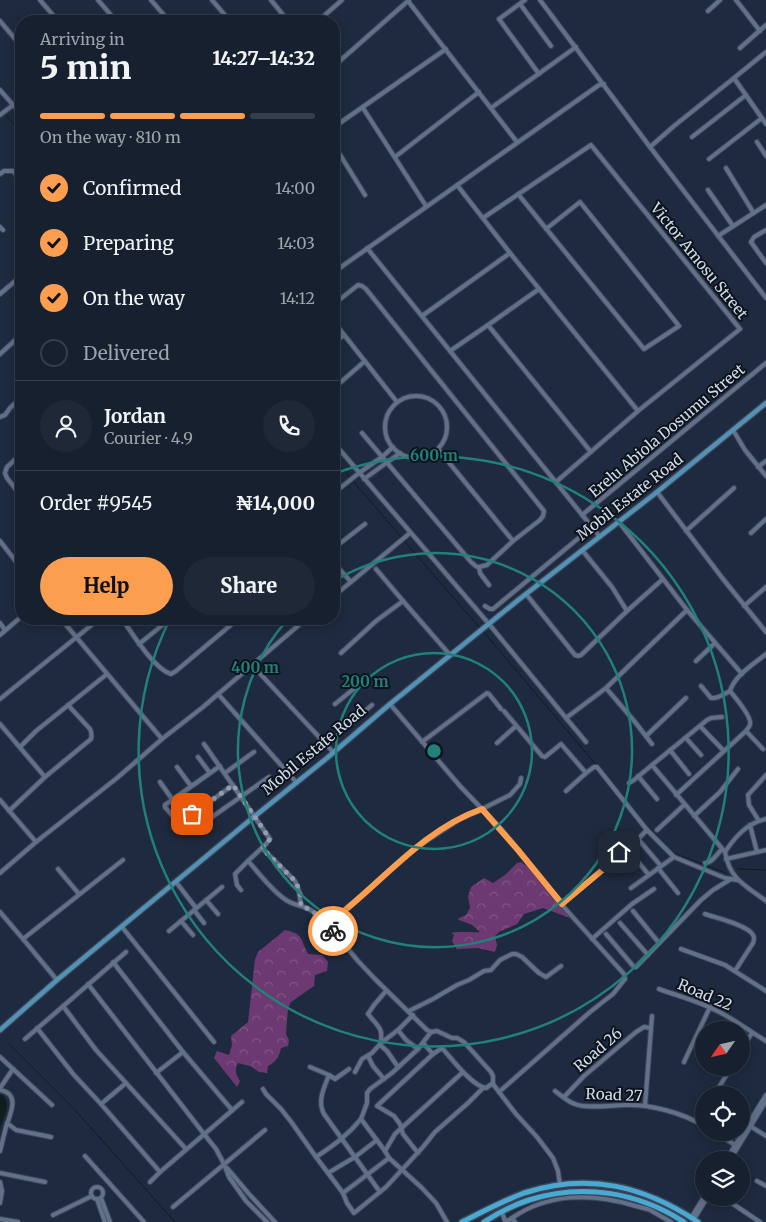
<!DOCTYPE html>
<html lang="en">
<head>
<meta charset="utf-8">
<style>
	:root { --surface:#16202f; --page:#1f2837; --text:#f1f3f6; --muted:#9ea3aa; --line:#353e4b; --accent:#fb9e50 }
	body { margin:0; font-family:Merriweather,serif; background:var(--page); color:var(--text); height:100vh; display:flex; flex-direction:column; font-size:19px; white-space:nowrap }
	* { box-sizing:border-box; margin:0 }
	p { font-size:16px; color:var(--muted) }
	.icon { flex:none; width:28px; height:28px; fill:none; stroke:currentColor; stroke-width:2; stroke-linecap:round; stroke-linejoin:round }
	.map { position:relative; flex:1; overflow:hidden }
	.drawer { position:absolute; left:15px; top:15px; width:325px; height:610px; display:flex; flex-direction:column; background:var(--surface); border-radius:20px; box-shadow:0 2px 12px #0003,0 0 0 1px var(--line) }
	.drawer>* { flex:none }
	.needle { width:32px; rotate:236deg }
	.controls { position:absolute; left:695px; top:1021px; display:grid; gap:10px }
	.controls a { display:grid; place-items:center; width:55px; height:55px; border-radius:50%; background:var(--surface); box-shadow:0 2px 12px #0003,0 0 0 1px var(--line); font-size:25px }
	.pin { position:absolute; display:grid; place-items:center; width:42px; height:42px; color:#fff; margin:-21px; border-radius:10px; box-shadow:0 2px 8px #0006 }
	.courier { position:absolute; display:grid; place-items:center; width:50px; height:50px; margin:-25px; border:4px solid #fb9e50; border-radius:50%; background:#fff; color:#222; box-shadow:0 1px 6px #0007 }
	.summary em { font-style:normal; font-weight:800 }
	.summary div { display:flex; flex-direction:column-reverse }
	.summary { display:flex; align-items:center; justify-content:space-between; height:85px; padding:0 25px }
	h1 { font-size:32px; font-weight:800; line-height:38px }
	.bar { display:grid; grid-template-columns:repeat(4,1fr); gap:8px 5px; align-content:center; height:60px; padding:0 25px }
	.bar i { height:6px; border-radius:4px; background:var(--line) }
	.bar .selected { background:var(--accent) }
	.bar p { grid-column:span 4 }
	.line { display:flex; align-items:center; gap:12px; padding:0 25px; border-top:1px solid var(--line) }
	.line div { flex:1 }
	.round { display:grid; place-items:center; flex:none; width:52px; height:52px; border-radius:26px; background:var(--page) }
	ol { padding:0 25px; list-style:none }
	li { display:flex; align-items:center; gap:15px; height:55px }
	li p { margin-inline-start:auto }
	li .icon { padding:5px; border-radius:50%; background:var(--accent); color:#111; stroke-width:4 }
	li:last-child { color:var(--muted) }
	li i { width:28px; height:28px; border:2px solid var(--line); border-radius:50% }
	.primary-button { display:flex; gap:10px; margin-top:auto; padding:10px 25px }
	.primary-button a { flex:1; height:58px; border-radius:30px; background:var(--accent); color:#111; font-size:20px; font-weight:800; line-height:58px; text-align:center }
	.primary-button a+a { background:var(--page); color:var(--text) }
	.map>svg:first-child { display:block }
	.forest { fill:url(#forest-crowns) }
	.water { fill:#0e1e1f }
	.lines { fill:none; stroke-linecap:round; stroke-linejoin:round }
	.stream { stroke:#0e1e1f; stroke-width:1 }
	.minor-casing { stroke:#3d4658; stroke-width:6 }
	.major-casing { stroke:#3d4658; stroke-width:7 }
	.highway-casing { stroke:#3d4658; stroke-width:8 }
	.minor { stroke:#627089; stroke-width:4 }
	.major { stroke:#5392b5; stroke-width:4.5 }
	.highway { stroke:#49a9d3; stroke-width:5 }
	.done { stroke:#939dae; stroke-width:5; stroke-dasharray:0 9 }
	.route { stroke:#fb9e50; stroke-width:6 }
	.ring { fill:none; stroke:#22807a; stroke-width:2.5 }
	.labels { text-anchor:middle; stroke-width:4; stroke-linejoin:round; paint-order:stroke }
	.street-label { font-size:15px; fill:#d2dbe9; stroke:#0d131c }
	.centre { fill:#22807a; stroke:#0d131c; stroke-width:2.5 }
	.ring-label { font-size:15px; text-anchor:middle; font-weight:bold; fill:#22807a; stroke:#0d131c; stroke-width:4; stroke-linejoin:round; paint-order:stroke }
</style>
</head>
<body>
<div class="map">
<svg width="766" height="1222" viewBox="0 0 766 1222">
	<defs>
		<pattern id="forest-crowns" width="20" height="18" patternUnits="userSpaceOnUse" patternTransform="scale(1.25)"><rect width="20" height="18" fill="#6d3972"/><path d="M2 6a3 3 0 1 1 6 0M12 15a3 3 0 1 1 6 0" fill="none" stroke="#815586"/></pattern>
	</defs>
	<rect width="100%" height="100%" fill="#1e2a3f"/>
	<g class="forest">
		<path d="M521 862 533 871 570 918 543 908 524 914 517 924 499 932 495 936 497 945 495 952 478 948 457 949 452 941 454 935 451 933C461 931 470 933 480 932L472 925 457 919 466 915 470 908 468 896 471 887 484 878 493 883 505 875 517 863Z"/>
		<path d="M285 930C304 934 300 939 308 954L322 955 328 962 327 971 315 975 314 986 291 1002 288 1008 286 1034 289 1040 288 1046 281 1048C279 1057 277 1061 268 1066L267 1073 259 1072 250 1066 238 1063C234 1070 236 1075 240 1081L237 1087 214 1058 217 1051 229 1055 232 1045 231 1036 248 1022 255 959 258 952Z"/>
	</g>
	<path class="water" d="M0 1094C14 1102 3 1117 0 1129Z"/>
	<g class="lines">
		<g class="stream">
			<path d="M5 114 21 132"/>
			<path d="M334 459 402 538"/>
			<path d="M404 541 480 628"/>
			<path d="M483 631 597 766"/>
			<path d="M673 853 726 873"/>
			<path d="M738 869 766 870"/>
			<path d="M9 1044 75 1110 175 1222"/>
		</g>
		<defs>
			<g id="minor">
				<path d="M40 0 58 21"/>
				<path d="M98 0 116 21"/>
				<path d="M151 0 169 21"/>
				<path d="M212 0 230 21"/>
				<path d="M271 0 288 21"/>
				<path d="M525 0 499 19 539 74"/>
				<path d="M540 0 650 147 766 298"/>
				<path d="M736 0 760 31"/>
				<path d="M408 1 517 142"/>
				<path d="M520 4 551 46"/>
				<path d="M708 11 720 0"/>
				<path d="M0 21 21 46"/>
				<path d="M318 21 342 0"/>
				<path d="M740 48 766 25"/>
				<path d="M334 53 338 62"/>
				<path d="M334 66 409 0"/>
				<path d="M734 78 766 52"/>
				<path d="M0 90 21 114"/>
				<path d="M363 108 426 206"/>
				<path d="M491 108 576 47"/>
				<path d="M0 115 13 105"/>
				<path d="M334 127 446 49"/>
				<path d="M692 137 746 95"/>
				<path d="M757 142 766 156"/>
				<path d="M334 145 365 195"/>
				<path d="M650 147 674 126 734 78 766 124"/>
				<path d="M395 157 479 92"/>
				<path d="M709 159 762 118"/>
				<path d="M726 168 753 212"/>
				<path d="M0 174 4 171H13L21 180"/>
				<path d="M708 190 733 226"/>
				<path d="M518 194 644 349 679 326 580 202 546 229"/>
				<path d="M483 218 591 145 740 329 638 411 556 482"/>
				<path d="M0 227 3 230"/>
				<path d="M766 230 754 237 751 242 766 263"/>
				<path d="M718 236 766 205"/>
				<path d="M367 248 600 537"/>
				<path d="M510 253 638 411"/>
				<path d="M334 272 599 85 604 84"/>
				<path d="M0 294 21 276"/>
				<path d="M334 304 358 285 362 286 366 289 544 511 543 516 540 520 513 541 487 565 479 567"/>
				<path d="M422 316 510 253 457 185"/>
				<path d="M334 322 397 402"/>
				<path d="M488 325 539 289"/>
				<path d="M14 341 21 350"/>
				<path d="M334 343 344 335"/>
				<path d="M450 351 488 325 591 452"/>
				<path d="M0 354 21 335"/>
				<path d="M334 388 365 361"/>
				<circle cx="416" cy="427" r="31"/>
				<path d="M0 417 5 415 10 408 21 398"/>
				<path d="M733 430 745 450 766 476"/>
				<path d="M362 433 471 562 477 567H479L480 573 489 585"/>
				<path d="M334 443 489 624 566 718 606 688 687 610"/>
				<path d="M438 449 513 541"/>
				<path d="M21 454 7 467 5 473 7 478 21 496"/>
				<path d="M758 467 766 461"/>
				<path d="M364 479 400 453"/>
				<path d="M657 492 723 579 766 632"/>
				<path d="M334 493 359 473 382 457 393 447"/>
				<path d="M582 515 766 363"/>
				<path d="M619 522 687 610 742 674"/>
				<path d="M686 531 734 488"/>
				<path d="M751 533 766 519"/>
				<path d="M0 541 21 568"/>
				<path d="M334 548 365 524"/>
				<path d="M582 550 612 587 627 611"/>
				<path d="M334 563 351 582"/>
				<path d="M376 569 403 601"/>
				<path d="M526 594 575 655 578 656 581 655 627 611 663 579"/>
				<path d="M334 596 410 533"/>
				<path d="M485 606 490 609H493L592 527"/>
				<path d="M744 606 766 587"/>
				<path d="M61 619 162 739"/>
				<path d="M122 619C132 633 154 669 171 674L176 671 238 619"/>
				<path d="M0 623 5 630"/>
				<path d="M0 635 21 617"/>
				<path d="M139 644 170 619"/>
				<path d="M341 653 376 621 403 601 450 655"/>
				<path d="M696 661 715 643"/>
				<path d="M252 665 333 752"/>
				<path d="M701 686 711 698C718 699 724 694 730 691"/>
				<path d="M606 688 635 722 652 744"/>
				<path d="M218 694 296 782"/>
				<path d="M0 699 99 619"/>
				<path d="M335 704 356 687"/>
				<path d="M390 704 460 786 502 830 518 850 561 904 618 857V847L609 834"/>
				<path d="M504 711 542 756 545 757 561 744 586 773 594 767H597L647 830"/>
				<path d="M566 718 586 742"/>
				<path d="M351 723 372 705"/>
				<path d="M0 724 45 777 9 811"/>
				<path d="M700 726 722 749"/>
				<path d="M746 731 763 749"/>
				<path d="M646 736 686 698"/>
				<path d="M686 738 701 755"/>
				<path d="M422 742 487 693 489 694 501 709"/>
				<path d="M497 743 516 726"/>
				<path d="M204 744 270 839 266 844 248 861C260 874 271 890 286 900 292 904 298 905 304 907 316 911 326 923 334 932"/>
				<path d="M20 747 36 731 107 674"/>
				<path d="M670 750 689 774"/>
				<path d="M198 757 210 773"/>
				<path d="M652 765 707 720 711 718 722 717"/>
				<path d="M177 767 191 786"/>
				<path d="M225 773 254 752"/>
				<path d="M638 776 657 799"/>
				<path d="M45 777 91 739C92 735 92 733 90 729L68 705"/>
				<path d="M160 782 172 799"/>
				<path d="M629 783 634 780 652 765 725 852"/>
				<path d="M566 791 586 773"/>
				<path d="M676 795 746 731C747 729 750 727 750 724 752 717 735 697 730 691 735 675 754 664 766 654"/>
				<path d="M0 800 36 842"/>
				<path d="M193 814 233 785"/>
				<path d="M694 816 720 792 738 769"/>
				<path d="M766 819C747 823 735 837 725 852 730 880 745 885 766 901"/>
				<path d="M759 821 749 805 748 795 766 775"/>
				<path d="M202 824 269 777"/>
				<path d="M750 825 757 852"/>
				<path d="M182 827 165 807V805L220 766"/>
				<path d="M657 830 684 805"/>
				<path d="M638 839 661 866"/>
				<path d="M262 848 295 881 299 891 301 906"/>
				<path d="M726 859 766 850"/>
				<path d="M705 863C712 863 717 854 722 849"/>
				<path d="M658 868 678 893"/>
				<path d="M58 869 79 894"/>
				<path d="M0 873 36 842 117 778 162 739 203 707 306 619"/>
				<path d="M649 875 629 851 630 847 647 830 674 857 725 878 737 880"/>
				<path d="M176 882 196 908"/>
				<path d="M631 888 674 857"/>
				<path d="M241 890 237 885 235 874 248 861"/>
				<path d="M206 900 218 914"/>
				<path d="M194 910 204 923"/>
				<path d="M633 911 659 943"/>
				<path d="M0 912 23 939 57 980"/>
				<path d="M705 914C716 918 748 925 753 935 755 938 754 939 753 943L735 971"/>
				<path d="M181 921 193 935"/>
				<path d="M620 923 648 955"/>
				<path d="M122 927 214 1042"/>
				<path d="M169 931 222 887"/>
				<path d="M606 934 634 967H636L701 900 713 890 731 879"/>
				<path d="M23 939 123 860"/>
				<path d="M592 939 632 904 654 889"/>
				<path d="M681 949 725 965 766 991"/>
				<path d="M113 962 183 1052 232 1110"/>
				<path d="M88 984 204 1134 216 1149 224 1164 229 1177 246 1201 267 1222"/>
				<path d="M659 989C678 996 698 1001 715 1010 733 1018 749 1031 766 1041"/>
				<path d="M63 1006 96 1050 186 1149"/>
				<path d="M409 1011 433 999 457 985 469 980 484 971 491 970 500 960 512 954H516L522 957 539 973 546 977 561 966"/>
				<path d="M37 1028 74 1075 101 1104 160 1172"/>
				<path d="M398 1030 406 1040 418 1049"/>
				<path d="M431 1032 418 1049 392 1073 370 1089 367 1093V1103L361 1119 385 1151 389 1158 422 1188 436 1203 447 1222"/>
				<path d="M25 1039 126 952"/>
				<path d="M381 1043C381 1038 382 1033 380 1029 377 1024 372 1019 368 1014L374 1005 386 991"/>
				<path d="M423 1043 433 1054 442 1048C452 1059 472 1086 486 1088L493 1083"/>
				<path d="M380 1045 387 1051 398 1067"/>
				<path d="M741 1050 752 1033"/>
				<path d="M368 1056 373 1066 384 1079"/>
				<path d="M0 1057 52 1105"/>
				<path d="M684 1062 710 1007"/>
				<path d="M310 1067 329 1075"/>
				<path d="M349 1069 335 1079 329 1075C324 1088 317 1101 324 1114L380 1192"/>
				<path d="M355 1072 362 1059 372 1053 381 1043 398 1030 413 1015"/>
				<path d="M156 1073 183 1052"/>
				<path d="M0 1088 13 1069"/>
				<path d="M263 1089 266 1094 281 1109 292 1123 316 1157 343 1193 347 1203 354 1213 386 1187 423 1147 435 1132 468 1103 483 1088"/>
				<path d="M0 1090C21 1094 10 1114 6 1127 4 1135 2 1143 0 1151"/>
				<path d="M555 1091C561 1095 568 1102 575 1104 586 1109 612 1105 625 1105 650 1104 683 1113 704 1126"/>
				<path d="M499 1092 493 1084V1076L491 1072 464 1042 457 1038H452L437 1031 431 1032 427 1030 374 978 358 961 334 932 337 923 345 911 414 849 460 819 482 809 510 795 520 784 521 778"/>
				<path d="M714 1095 731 1068"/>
				<path d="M564 1097 584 1076 636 1032 644 1027 651 1028"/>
				<path d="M101 1104 126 1083"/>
				<path d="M645 1106 652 1016"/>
				<path d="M698 1122 704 1112"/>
				<path d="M7 1123 16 1130 51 1137"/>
				<path d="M750 1126 766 1136"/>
				<path d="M715 1132 735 1145"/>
				<path d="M385 1151 395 1134 463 1072"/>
				<path d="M418 1153 403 1134 400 1124 394 1116 377 1106 433 1054"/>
				<path d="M85 1156 144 1222"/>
				<path d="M316 1157C334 1145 347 1136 361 1119"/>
				<path d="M726 1160 766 1095"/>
				<path d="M730 1160 766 1101"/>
				<path d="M227 1168 249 1194 275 1222"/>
				<path d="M0 1173 45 1182"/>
				<path d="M328 1173 355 1157 377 1140"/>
				<path d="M757 1181 766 1186"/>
				<path d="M0 1182 2 1191 0 1203"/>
				<path d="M150 1182 160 1172 242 1102"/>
				<path d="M560 1185 558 1171 553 1158 537 1137 516 1114 499 1092 590 1012 613 994 625 979 624 974 561 904"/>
				<circle cx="97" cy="1193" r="6"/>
				<path d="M343 1193 389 1158"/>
				<path d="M101 1198 110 1222"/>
				<path d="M724 1198 760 1222"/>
				<path d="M97 1199 105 1222"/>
				<path d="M173 1207 265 1130"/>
				<path d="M502 1212 505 1221 509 1220 512 1218 515 1222"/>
				<path d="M53 1215 92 1196"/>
				<path d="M512 1218C548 1193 592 1193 632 1205 638 1207 645 1208 650 1210 657 1214 664 1218 671 1222"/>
				<path d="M691 1218 704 1197"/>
				<path d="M0 1219 18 1222"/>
				<path d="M694 1219 707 1198"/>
			</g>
			<path id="major" d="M0 1030 57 980 255 816 327 758 390 704 517 601 657 492 766 403"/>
			<g id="highway">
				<path d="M462 1222C482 1212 503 1201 524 1193 588 1172 644 1186 698 1222"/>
				<path d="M484 1222C498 1213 513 1205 529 1200 582 1183 638 1192 684 1222"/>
			</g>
		</defs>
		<use href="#minor" class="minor-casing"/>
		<use href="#major" class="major-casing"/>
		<use href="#highway" class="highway-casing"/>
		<use href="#minor" class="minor"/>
		<use href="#major" class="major"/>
		<use href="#highway" class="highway"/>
	</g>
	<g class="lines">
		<path class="done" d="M192 814 233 785 270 839 262 848 295 881 300 891 301 906C314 910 325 921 333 931"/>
		<path class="route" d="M333 931 334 932 337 923 345 910C388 875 427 828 482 809L518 850 562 904 612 862 618 857 619 852"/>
	</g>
	<g class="ring">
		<circle cx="434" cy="751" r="98"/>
		<path d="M334 581A197 197 0 1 1 288 619"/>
		<path d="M336 473A295 295 0 1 1 170 619"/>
	</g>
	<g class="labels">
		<g class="street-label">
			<text transform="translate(699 261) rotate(51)" y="5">Victor Amosu Street</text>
			<text transform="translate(667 431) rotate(-40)" y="5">Erelu Abiola Dosumu Street</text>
			<text transform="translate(630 497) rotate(-38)" y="5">Mobil Estate Road</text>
			<text transform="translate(314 750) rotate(-40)" y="5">Mobil Estate Road</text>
			<text transform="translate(705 995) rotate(23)" y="5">Road 22</text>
			<text transform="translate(598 1050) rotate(-41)" y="5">Road 26</text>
			<text transform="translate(614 1095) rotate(2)" y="5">Road 27</text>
		</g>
	</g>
	<circle cx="434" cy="751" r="8" class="centre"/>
	<g class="ring-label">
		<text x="434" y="461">600 m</text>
		<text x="255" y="673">400 m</text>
		<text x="365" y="687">200 m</text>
	</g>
</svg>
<div class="controls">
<a><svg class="needle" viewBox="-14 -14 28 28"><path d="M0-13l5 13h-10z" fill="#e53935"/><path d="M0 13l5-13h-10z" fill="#9ea3aa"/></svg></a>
<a><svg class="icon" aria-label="locate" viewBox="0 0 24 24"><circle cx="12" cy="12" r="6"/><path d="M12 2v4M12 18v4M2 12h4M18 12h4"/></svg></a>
<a><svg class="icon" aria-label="layers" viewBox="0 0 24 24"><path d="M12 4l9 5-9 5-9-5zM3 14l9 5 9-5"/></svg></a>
</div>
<div class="pin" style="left:192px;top:814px;background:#ea580c"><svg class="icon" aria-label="bag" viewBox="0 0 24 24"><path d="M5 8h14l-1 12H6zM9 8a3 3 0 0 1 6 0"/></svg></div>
<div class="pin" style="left:619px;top:852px;background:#1f2937"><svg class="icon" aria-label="home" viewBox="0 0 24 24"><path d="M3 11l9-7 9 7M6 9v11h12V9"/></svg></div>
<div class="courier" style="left:333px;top:931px"><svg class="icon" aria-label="bike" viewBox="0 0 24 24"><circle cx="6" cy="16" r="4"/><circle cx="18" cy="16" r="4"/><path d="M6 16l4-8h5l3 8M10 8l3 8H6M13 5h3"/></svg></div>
<section class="drawer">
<div class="summary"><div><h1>5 min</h1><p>Arriving in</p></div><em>14:27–14:32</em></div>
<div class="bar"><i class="selected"></i><i class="selected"></i><i class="selected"></i><i></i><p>On the way · 810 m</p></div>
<ol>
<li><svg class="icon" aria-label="check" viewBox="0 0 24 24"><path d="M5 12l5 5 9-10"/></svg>Confirmed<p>14:00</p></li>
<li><svg class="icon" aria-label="check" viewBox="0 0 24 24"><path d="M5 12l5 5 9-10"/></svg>Preparing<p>14:03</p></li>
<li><svg class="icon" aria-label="check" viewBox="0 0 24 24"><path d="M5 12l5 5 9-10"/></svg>On the way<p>14:12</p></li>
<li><i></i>Delivered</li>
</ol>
<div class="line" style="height:90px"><a class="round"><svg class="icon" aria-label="person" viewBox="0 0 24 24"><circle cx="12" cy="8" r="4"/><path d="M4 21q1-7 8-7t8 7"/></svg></a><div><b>Jordan</b><p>Courier · 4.9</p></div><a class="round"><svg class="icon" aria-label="phone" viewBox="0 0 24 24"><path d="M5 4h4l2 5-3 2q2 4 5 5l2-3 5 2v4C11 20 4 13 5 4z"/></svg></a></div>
<div class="line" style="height:65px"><div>Order #9545</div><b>₦14,000</b></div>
<div class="primary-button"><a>Help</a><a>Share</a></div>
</section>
</div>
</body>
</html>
